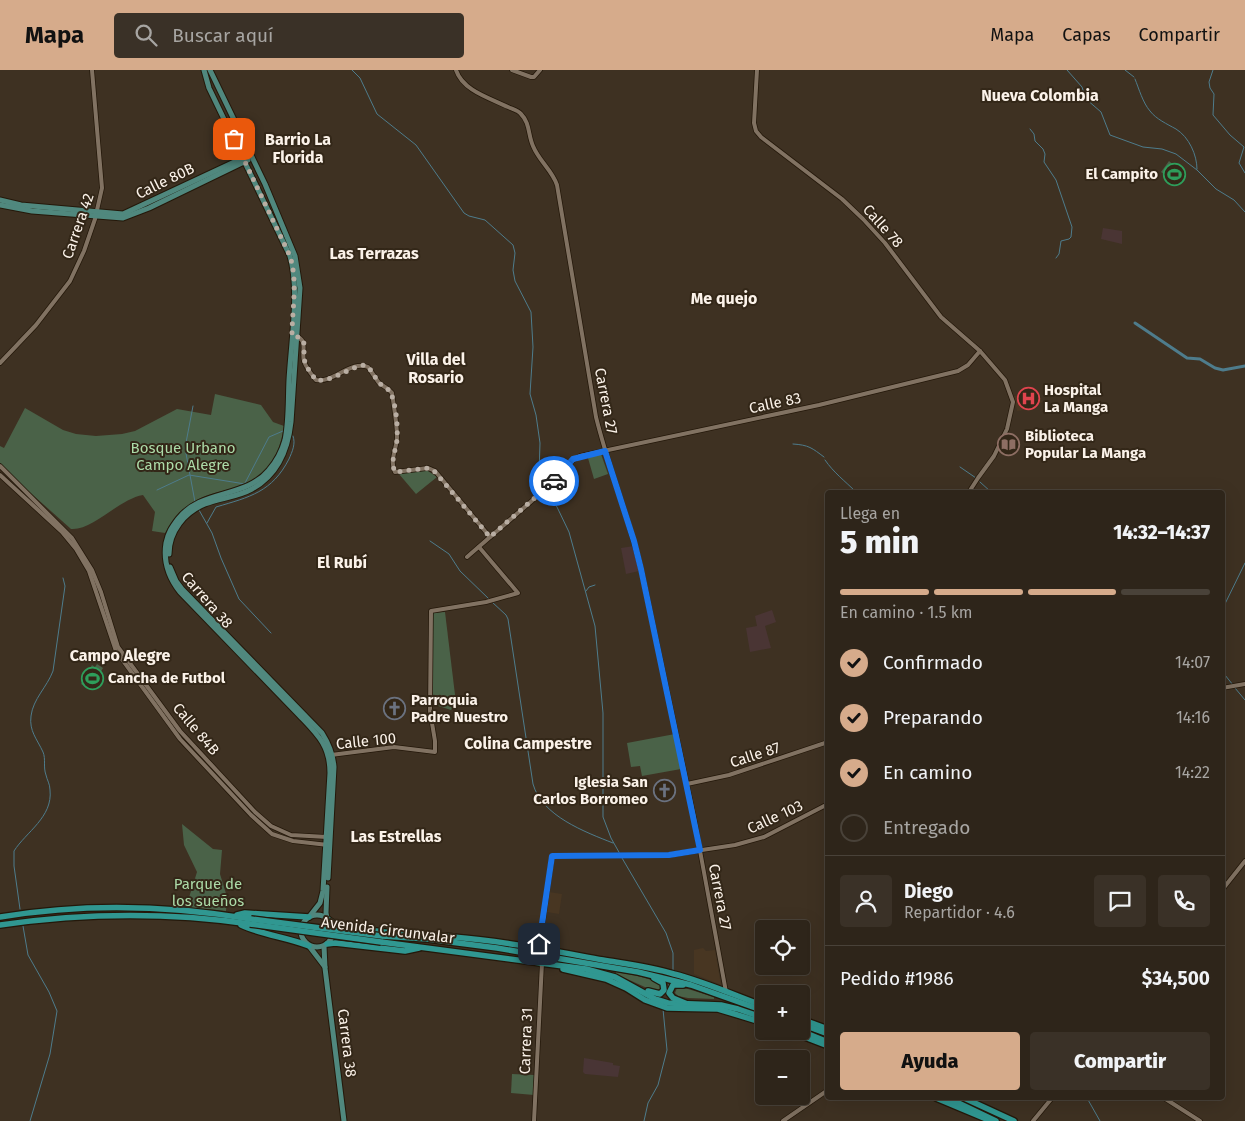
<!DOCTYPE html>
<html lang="es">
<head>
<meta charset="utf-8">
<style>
	:root { --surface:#2e251a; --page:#3a3127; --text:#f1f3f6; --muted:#a7a5a2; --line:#494239; --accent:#d6ab8b }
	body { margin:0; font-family:"Fira Sans",sans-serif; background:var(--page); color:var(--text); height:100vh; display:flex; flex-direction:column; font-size:19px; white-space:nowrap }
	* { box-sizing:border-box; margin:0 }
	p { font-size:16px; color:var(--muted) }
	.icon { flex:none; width:28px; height:28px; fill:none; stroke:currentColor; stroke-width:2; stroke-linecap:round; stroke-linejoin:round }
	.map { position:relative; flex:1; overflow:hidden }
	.panel { position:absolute; left:825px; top:420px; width:400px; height:610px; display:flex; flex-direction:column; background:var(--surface); border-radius:5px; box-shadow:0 5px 20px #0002,0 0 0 1px var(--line) }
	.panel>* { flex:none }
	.fabs { position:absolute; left:755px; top:850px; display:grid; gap:10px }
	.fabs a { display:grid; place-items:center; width:55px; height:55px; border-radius:5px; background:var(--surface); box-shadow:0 5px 20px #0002,0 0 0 1px var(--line); font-size:25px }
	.pin { position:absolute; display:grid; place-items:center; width:42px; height:42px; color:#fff; margin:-21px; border-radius:10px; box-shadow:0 2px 8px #0006 }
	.courier { position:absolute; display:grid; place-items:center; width:50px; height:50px; margin:-25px; border:4px solid #1a73e8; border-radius:50%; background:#fff; color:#222; box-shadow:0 1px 6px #0007 }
	.summary em { font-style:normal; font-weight:800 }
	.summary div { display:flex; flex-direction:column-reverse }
	.summary { display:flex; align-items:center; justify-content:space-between; height:85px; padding:0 15px }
	h1 { font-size:32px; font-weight:800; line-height:38px }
	.bar { display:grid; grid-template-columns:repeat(4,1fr); gap:8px 5px; align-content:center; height:60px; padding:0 15px }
	.bar i { height:6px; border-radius:4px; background:var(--line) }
	.bar .current { background:var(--accent) }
	.bar p { grid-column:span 4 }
	.line { display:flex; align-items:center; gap:12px; padding:0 15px; border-top:1px solid var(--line) }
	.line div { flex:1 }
	.round { display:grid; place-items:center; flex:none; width:52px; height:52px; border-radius:5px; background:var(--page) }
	ol { padding:0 15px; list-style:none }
	li { display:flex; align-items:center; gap:15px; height:55px }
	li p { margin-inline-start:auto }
	li .icon { padding:5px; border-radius:50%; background:var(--accent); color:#111; stroke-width:4 }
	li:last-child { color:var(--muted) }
	li i { width:28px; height:28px; border:2px solid var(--line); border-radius:50% }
	.cta { display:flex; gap:10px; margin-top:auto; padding:10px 15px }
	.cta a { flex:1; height:58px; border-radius:5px; background:var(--accent); color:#111; font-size:20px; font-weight:800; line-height:58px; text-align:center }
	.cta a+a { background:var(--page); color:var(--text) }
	header { display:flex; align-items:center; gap:30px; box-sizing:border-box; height:70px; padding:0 25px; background:var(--accent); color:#111 }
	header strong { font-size:24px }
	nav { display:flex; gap:28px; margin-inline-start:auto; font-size:18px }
	.search { width:350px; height:45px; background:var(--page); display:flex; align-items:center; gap:12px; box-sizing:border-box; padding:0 18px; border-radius:5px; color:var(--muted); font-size:19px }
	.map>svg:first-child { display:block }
	.built { fill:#483622 }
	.industrial { fill:#493535 }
	.education { fill:#4a3534 }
	.green { fill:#4a6248 }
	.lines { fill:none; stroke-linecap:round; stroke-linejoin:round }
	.stream { stroke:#4e7c8c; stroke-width:1 }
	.canal { stroke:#4e7c8c; stroke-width:3 }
	.minor-casing { stroke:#24180a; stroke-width:5.5 }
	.major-casing { stroke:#24180a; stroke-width:7 }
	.highway-casing { stroke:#24180a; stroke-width:8 }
	.minor { stroke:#817262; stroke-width:4 }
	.major { stroke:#50887e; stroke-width:5 }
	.highway { stroke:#309791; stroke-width:5.5 }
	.highway-bridge-casing { stroke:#24180a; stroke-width:8; stroke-linecap:butt }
	.highway-bridge { stroke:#309791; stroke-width:5.5 }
	.done { stroke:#b9aea3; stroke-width:5; stroke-dasharray:0 9 }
	.route { stroke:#1a73e8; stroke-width:6 }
	.labels { text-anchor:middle; stroke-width:4; stroke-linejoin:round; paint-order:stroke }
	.poi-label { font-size:15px; font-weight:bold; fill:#fbf2e9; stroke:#332718; text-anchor:start }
	.street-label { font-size:15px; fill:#fbf2e9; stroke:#332718 }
	.park-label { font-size:15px; fill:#acdba8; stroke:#332718 }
	.neighbourhood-label { font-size:16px; font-weight:bold; fill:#fbf2e9; stroke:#332718 }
</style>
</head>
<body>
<header>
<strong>Mapa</strong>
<div class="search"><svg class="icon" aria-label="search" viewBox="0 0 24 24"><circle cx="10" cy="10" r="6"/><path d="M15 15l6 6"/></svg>Buscar aquí</div>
<nav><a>Mapa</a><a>Capas</a><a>Compartir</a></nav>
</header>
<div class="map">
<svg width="1245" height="1051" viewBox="0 0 1245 1051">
	<rect width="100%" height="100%" fill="#3e3122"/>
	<g class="built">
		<path d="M1037 319 1042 332 1024 340 1017 341 1014 326 1028 324Z"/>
		<path d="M549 822 562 824 559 844 547 842Z"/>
		<path d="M703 878 706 881 715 880 721 915 694 904V880Z"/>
	</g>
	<path class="industrial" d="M584 988 613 993V995L620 996 618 1007 585 1004 583 1002Z"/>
	<g class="education">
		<path d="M1103 158 1122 161V174L1101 169Z"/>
		<path d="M634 476 639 501 626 504 621 478Z"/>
		<path d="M772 540 776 552 765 556 771 578 750 582 746 558 757 556 755 546Z"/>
	</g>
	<g class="green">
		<path d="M1169 91 1186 106 1178 115 1161 102Z"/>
		<path d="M215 324 261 335 273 352 284 356C279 390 264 410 230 419 219 422 207 424 197 430 183 437 172 450 165 463L152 461 155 442 143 425C119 429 92 461 71 459L6 401 0 393V376L4 378 25 338 63 360 76 364 96 366 122 364 135 361 177 339 211 345Z"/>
		<path d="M601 384 608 404 594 409 588 388Z"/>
		<path d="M425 399 437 407 416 424 399 404V402Z"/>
		<path d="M445 542 456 633 451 640 432 634 433 543Z"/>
		<path d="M97 594 103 598 91 620 81 614 92 595 95 597Z"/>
		<path d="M675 664 681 699 642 706 640 696 631 697 627 673Z"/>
		<path d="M182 754 213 779 222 780 220 804 227 827 226 841 186 837 197 802 184 775Z"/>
		<path d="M616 902C631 905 647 906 660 915L661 918 657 920 647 918 616 904Z"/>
		<path d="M677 918 688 919 714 927V929L688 928 678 926 675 923Z"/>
		<path d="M512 1004 534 1005V1025L511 1023Z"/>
	</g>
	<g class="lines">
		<g class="stream">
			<path d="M352 0 360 8 377 44 416 75 464 143 469 146 485 150 513 175 515 183 513 200 515 211 531 242 533 277 530 324 536 345 540 373 539 404 541 413 557 437 569 462 595 556 603 643V747L611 768 620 784"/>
			<path d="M1067 0 1082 17 1086 29 1101 42 1110 65 1143 77 1162 79 1176 84 1197 100 1216 119 1234 130 1245 142"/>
			<path d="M1125 0 1134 7"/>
			<path d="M1213 0 1209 12 1210 18 1214 24 1213 45 1230 65 1244 77 1239 93 1245 103"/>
			<path d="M1135 9C1139 19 1143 33 1150 41 1156 49 1167 54 1176 59 1189 67 1197 85 1197 99"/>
			<path d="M1030 59 1034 64 1035 71 1043 79 1045 84 1044 92 1056 110 1072 157 1071 167 1069 169 1061 171 1059 184 1056 188"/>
			<path d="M193 336 185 378 195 432"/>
			<path d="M793 374C809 375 812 378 824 387"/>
			<path d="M825 390C834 403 845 411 856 422"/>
			<path d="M960 397 976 408"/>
			<path d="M980 412 991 422"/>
			<path d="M245 413 269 367 283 361"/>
			<path d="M157 420 189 405 245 414"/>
			<path d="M199 440 212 463 221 488 239 529 271 563"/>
			<path d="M207 453 216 437C250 427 272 422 289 389 292 382 296 374 293 366"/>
			<path d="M430 471 449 484 460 501 489 529"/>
			<path d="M586 521 589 517 595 515"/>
			<path d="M492 532 506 545 508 549 533 714C542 746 585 762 613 773"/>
			<path d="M1222 540 1245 493"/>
			<path d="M1222 568V572"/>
			<path d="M1222 599 1225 605 1233 615"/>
			<path d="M1235 618 1245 630"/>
			<path d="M622 788 666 863 673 883V901"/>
			<path d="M20 839 14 796V781C26 762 53 747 50 720 50 714 47 710 46 705 43 697 46 689 43 682 37 669 29 661 31 646 33 629 47 617 53 601L65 516 63 508"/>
			<path d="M23 856 28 885 49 922 57 941 50 984 30 1051"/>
			<path d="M667 920 670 912"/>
			<path d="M1087 1028 1100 1051"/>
			<path d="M644 1051 648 1033 658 1015 667 980 663 939"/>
		</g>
		<path class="canal" d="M1135 253 1187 288 1200 289 1215 298 1223 300 1245 296"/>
		<defs>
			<g id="minor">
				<path d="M456 0C463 21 490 28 508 37 512 39 518 40 521 44 530 53 528 65 533 76 539 91 552 100 557 115L596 347C609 400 630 450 642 503L694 748 726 922"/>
				<path d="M512 0 531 7H534L540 0"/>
				<path d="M757 0 754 53 756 61 761 67 842 129 863 149 885 173 941 247 980 281 1005 310 1013 332 1007 359 994 386 978 408 969 422"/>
				<path d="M295 266C309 270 301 281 304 291 306 298 312 305 316 310 334 313 351 290 368 297L379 313 388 319 392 323C394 338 397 352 397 367 397 378 389 391 395 402L428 398 435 401 490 467"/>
				<path d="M0 293 36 255 70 211 84 181 95 149 102 118 92 0"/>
				<path d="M0 396 72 468 92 500 101 522 118 577 180 661 255 742 271 756 291 765 327 767"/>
				<path d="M0 405 62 462 76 479 89 501 116 581 180 669 251 745 272 764 293 771 328 775"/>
				<path d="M467 487 549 416 569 393 580 386 819 335 958 301 968 295 980 281"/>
				<path d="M1222 618 1245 614"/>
				<path d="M331 685 394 677 435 682V671L430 641 431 541 486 532 518 523 479 477"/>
				<path d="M687 714 729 705 828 672"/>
				<path d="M1222 820 1245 791"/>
				<path d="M539 879 552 786 669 785 735 775 764 767 828 734"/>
				<path d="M1164 1028 1200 1051"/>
				<path d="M534 1051 542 893"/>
				<path d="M783 1051 828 1020"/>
				<path d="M1033 1051 1052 1028"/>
			</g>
			<g id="major">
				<path d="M204 0 209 18 290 186C300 220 291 273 289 310 288 330 289 351 285 370 282 381 276 392 269 400 245 429 201 419 178 449 172 457 168 463 166 473 163 491 169 508 180 522L299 645C317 664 330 675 330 703L323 821 320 833 309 847"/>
				<path d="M0 130 21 135 123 144 245 87"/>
				<path d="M0 135 32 141 123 148 149 138 248 90"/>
				<path d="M169 484C169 461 185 442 205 434 220 428 238 427 252 419 278 405 288 380 291 352L300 218 295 186 265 114 210 0"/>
				<path d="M170 497 176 511 182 519 322 663C329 674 333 684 334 697L328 808"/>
				<path d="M327 817 326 843 327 848"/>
				<circle cx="317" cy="861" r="16"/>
				<path d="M309 876 325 897"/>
				<path d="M324 876 325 898 344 1051"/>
			</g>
			<g id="highway">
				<path d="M237 845 245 843 309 847"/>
				<path d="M0 847C83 833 168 835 251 849"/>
				<path d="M329 850C345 863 428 864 453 867 503 871 553 881 603 890 627 894 651 897 674 904 705 912 734 925 764 936"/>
				<path d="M0 855C84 843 166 842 250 854"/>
				<path d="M241 855C262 865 287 867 309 876"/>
				<path d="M382 866 427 869 497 878 638 902 691 915 764 941"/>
				<path d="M381 872 586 899 615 907 655 929 668 933 721 935 738 939 764 948"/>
				<path d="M327 874 335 873 405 881 419 878"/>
				<path d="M563 899 606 909 626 918 645 930 667 938 718 939 764 953"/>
				<path d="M683 915H673L669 923 673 928 685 933"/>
				<path d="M648 921 660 924 664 920 663 913 654 908"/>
				<path d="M801 949 828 959"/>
				<path d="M801 954 828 964"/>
				<path d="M789 961 828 976"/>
				<path d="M801 961 828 972"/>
				<path d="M936 1028 991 1051"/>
				<path d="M948 1028 996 1051"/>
				<path d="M964 1028 1014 1051"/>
			</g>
		</defs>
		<use href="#minor" class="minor-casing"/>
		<use href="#major" class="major-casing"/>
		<use href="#highway" class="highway-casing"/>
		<use href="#minor" class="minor"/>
		<use href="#major" class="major"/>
		<use href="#highway" class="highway"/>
		<defs>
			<g id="highway-bridge">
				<path d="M251 849 382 866"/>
				<path d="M250 854 381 872"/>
			</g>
		</defs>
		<use href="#highway-bridge" class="highway-bridge-casing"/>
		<use href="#highway-bridge" class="highway-bridge"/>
	</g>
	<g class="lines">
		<path class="done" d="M234 69 290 186C298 212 292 239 292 266 311 267 301 281 305 292 307 298 312 305 316 310 332 312 348 298 364 295L370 299 379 313 390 321C396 334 398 355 397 370 396 380 390 391 395 402L428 398 435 402 490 467 554 411"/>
		<path class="route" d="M539 874 552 786 669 785 700 780 641 499 634 471 605 381 573 389 554 411"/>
	</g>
	<defs>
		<symbol id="stadium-ring" viewBox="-11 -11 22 22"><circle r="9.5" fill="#332718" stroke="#2e9e5b" stroke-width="1.5"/><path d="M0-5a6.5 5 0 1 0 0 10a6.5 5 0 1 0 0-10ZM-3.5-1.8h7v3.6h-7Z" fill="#2e9e5b"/></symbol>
		<symbol id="hospital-ring" viewBox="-11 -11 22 22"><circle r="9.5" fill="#332718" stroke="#e0444e" stroke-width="1.5"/><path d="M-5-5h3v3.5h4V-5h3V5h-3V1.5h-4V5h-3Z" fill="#e0444e"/></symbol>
		<symbol id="library-ring" viewBox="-11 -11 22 22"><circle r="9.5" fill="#332718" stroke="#8d6e63" stroke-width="1.5"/><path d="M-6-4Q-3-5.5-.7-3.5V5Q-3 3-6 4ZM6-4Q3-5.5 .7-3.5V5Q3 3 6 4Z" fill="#8d6e63"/></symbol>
		<symbol id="church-ring" viewBox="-11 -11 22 22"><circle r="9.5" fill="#332718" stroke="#6b7280" stroke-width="1.5"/><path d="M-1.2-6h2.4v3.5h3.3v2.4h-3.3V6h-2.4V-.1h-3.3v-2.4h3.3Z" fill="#6b7280"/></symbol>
	</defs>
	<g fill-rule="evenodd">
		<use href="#stadium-ring" x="1162" y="92" width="25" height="25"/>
		<use href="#hospital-ring" x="1016" y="316" width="25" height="25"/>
		<use href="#library-ring" x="996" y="362" width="25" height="25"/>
		<use href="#stadium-ring" x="80" y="596" width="25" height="25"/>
		<use href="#church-ring" x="382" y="626" width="25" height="25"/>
		<use href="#church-ring" x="652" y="708" width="25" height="25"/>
	</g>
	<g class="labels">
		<g class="poi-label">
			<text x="1158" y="109" text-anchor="end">El Campito</text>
			<text x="1044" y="325">Hospital<tspan x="1044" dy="17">La Manga</tspan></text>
			<text x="1025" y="371">Biblioteca<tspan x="1025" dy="17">Popular La Manga</tspan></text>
			<text x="108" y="613">Cancha de Futbol</text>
			<text x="411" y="635">Parroquia<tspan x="411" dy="17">Padre Nuestro</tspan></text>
			<text x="648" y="717" text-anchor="end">Iglesia San<tspan x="648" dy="17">Carlos Borromeo</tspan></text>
		</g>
		<g class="street-label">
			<text transform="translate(165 111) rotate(-26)" y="5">Calle 80B</text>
			<text transform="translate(78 156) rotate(-71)" y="5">Carrera 42</text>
			<text transform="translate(883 156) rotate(48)" y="5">Calle 78</text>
			<text transform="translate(606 331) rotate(79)" y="5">Carrera 27</text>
			<text transform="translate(775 333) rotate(-12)" y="5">Calle 83</text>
			<text transform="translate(207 530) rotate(49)" y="5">Carrera 38</text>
			<text transform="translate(196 659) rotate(50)" y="5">Calle 84B</text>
			<text transform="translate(366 671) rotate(-6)" y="5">Calle 100</text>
			<text transform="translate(755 685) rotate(-18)" y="5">Calle 87</text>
			<text transform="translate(775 747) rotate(-25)" y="5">Calle 103</text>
			<text transform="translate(720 827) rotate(79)" y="5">Carrera 27</text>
			<text transform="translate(388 860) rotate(7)" y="5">Avenida Circunvalar</text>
			<text transform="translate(526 971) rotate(-88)" y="5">Carrera 31</text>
			<text transform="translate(347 973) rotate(83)" y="5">Carrera 38</text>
		</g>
		<g class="park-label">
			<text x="183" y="383">Bosque Urbano<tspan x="183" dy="17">Campo Alegre</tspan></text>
			<text x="208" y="819">Parque de<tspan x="208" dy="17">los sueños</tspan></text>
		</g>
		<g class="neighbourhood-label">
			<text x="1040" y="31">Nueva Colombia</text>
			<text x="298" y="75">Barrio La<tspan x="298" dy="18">Florida</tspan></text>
			<text x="374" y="189">Las Terrazas</text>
			<text x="724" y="234">Me quejo</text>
			<text x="436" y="295">Villa del<tspan x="436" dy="18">Rosario</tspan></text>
			<text x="342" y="498">El Rubí</text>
			<text x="120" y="591">Campo Alegre</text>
			<text x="528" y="679">Colina Campestre</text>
			<text x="396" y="772">Las Estrellas</text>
		</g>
	</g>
</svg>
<div class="fabs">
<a><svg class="icon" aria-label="locate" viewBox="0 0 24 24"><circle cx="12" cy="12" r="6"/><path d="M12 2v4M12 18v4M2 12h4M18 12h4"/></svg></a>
<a>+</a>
<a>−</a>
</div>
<div class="pin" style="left:234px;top:69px;background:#ea580c"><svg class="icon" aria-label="bag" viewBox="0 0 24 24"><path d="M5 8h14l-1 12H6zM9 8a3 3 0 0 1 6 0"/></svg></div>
<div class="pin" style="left:539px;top:874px;background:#1f2937"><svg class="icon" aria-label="home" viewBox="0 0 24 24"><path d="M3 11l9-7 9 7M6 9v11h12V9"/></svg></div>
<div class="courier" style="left:554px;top:411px"><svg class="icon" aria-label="car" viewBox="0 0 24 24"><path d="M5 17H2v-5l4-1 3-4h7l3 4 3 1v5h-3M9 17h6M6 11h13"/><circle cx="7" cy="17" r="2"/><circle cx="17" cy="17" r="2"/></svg></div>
<section class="panel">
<div class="summary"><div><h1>5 min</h1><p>Llega en</p></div><em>14:32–14:37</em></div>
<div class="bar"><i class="current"></i><i class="current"></i><i class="current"></i><i></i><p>En camino · 1.5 km</p></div>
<ol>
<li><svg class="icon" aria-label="check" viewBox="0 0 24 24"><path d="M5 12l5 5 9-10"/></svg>Confirmado<p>14:07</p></li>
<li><svg class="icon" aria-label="check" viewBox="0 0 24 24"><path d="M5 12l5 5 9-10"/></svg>Preparando<p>14:16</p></li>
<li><svg class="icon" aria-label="check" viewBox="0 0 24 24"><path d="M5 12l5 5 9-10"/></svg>En camino<p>14:22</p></li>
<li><i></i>Entregado</li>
</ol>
<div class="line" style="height:90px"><a class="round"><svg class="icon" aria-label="person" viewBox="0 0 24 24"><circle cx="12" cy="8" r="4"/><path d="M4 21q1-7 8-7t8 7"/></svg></a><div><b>Diego</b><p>Repartidor · 4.6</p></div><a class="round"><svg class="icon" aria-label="chat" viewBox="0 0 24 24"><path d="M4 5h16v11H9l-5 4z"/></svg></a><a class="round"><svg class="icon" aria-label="phone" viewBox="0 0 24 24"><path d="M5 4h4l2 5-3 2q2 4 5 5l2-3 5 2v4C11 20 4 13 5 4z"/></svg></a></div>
<div class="line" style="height:65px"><div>Pedido #1986</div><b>$34,500</b></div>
<div class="cta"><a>Ayuda</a><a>Compartir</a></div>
</section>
</div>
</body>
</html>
